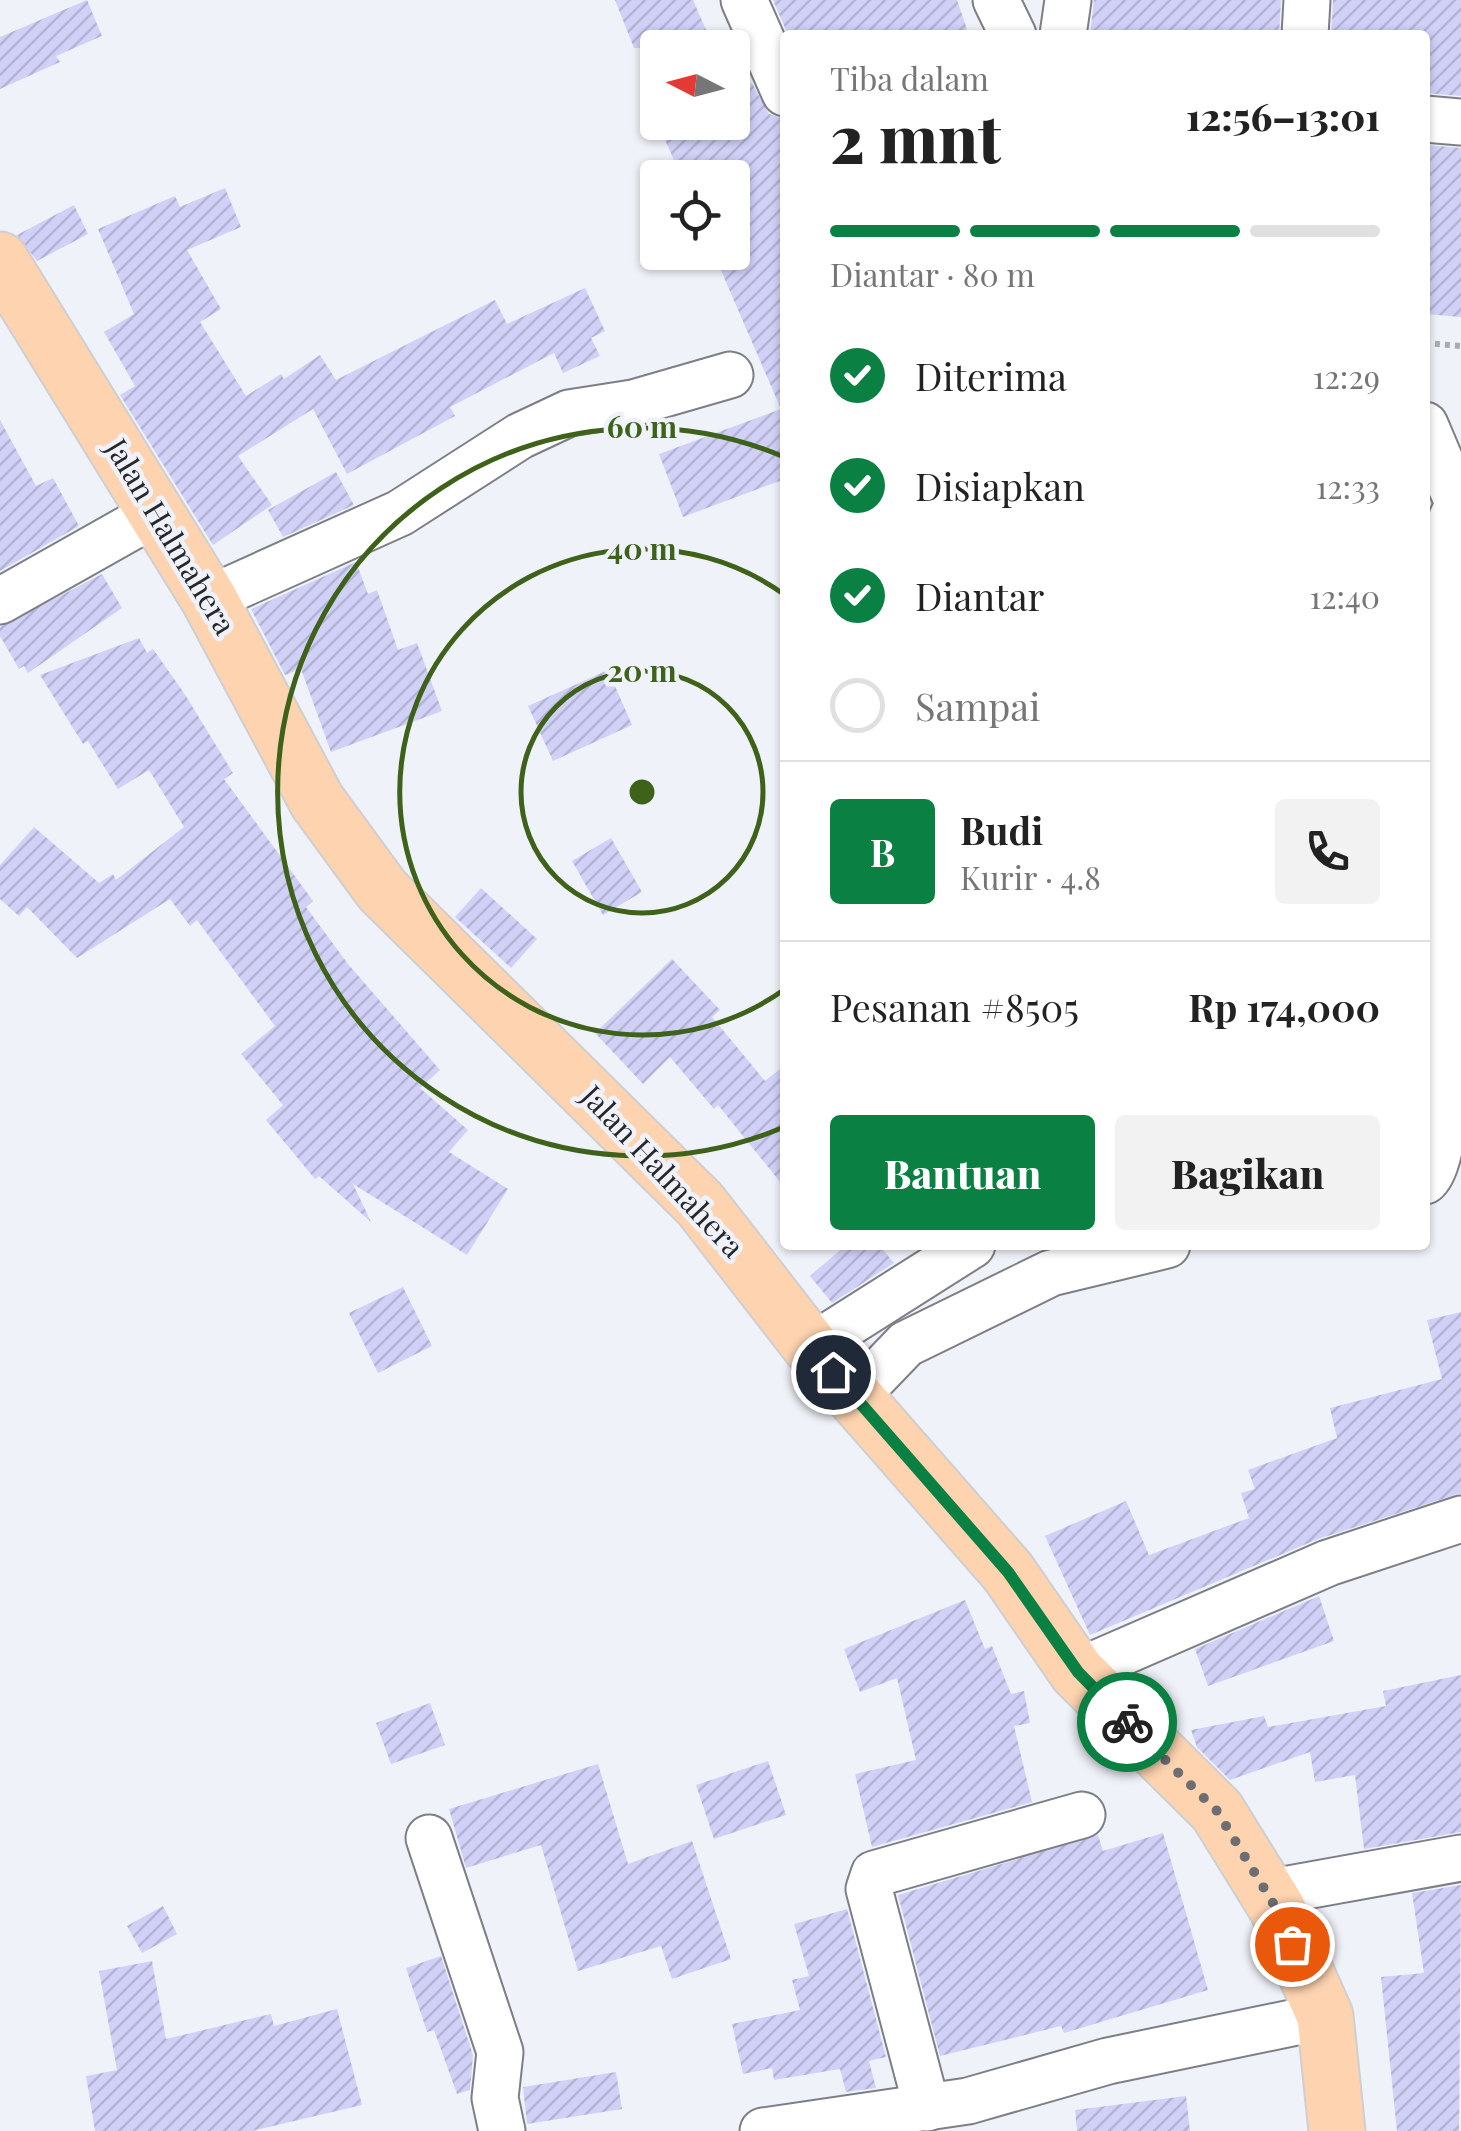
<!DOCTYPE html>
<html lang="id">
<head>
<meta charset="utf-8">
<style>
	:root { --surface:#fff; --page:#f2f2f2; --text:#222; --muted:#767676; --line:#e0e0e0; --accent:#0b8043 }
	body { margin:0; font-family:"Playfair Display",serif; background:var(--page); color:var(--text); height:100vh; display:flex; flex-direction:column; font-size:38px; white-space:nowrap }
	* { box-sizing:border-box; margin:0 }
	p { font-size:32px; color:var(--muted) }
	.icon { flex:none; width:55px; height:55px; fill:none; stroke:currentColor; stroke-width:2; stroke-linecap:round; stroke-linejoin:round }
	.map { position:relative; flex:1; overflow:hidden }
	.details { position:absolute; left:780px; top:30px; width:650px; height:1220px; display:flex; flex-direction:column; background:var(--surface); border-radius:10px; box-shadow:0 2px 8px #0004 }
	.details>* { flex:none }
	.needle { width:65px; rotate:276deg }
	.buttons { position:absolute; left:640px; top:30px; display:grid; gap:20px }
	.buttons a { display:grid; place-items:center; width:110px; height:110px; border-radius:10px; background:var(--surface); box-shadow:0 2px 8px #0004; font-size:50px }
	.pin { position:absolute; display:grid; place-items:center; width:85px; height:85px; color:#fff; margin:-42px; border:5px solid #fff; border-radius:50%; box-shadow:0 2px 10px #0007 }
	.courier { position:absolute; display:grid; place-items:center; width:100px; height:100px; margin:-50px; border:8px solid #0b8043; border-radius:50%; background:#fff; color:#222; box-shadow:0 2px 12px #0007 }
	.summary em { font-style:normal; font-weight:800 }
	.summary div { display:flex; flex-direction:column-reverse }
	.summary { display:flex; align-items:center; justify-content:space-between; height:170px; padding:0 50px }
	h1 { font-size:65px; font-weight:800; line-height:75px }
	.bar { display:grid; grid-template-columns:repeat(4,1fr); gap:15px 10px; align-content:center; height:120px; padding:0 50px }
	.bar i { height:12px; border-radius:8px; background:var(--line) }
	.bar .selected { background:var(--accent) }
	.bar p { grid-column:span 4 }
	.line { display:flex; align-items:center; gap:25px; padding:0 50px; border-top:2px solid var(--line) }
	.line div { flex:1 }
	.round { display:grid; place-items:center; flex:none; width:105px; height:105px; border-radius:10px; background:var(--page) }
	ol { padding:0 50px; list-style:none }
	li { display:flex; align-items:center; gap:30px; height:110px }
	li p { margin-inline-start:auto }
	li .icon { padding:10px; border-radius:50%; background:var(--accent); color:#fff; stroke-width:4 }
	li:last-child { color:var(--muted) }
	li i { width:55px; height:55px; border:5px solid var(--line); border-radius:50% }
	.cta { display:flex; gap:20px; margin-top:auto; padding:20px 50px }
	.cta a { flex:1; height:115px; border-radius:10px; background:var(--accent); color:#fff; font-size:40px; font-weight:800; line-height:115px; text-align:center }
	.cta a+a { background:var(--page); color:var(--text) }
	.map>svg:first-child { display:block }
	.building { fill:url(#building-hatch) }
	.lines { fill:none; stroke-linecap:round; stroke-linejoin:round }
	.minor-casing { stroke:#7e7f86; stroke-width:49 }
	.major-casing { stroke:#cfcfd0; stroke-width:59 }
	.path { stroke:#a9abb0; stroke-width:6; stroke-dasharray:5 5; stroke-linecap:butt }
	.minor { stroke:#fff; stroke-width:45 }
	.major { stroke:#fdd3b0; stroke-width:55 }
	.done { stroke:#6d6e72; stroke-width:10; stroke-dasharray:0 18 }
	.route { stroke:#0b8043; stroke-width:12 }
	.ring { fill:none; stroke:#3e621a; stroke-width:5 }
	.labels { text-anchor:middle; stroke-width:9; stroke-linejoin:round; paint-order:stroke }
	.street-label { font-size:30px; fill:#26272a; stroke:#f0f2f9 }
	.centre { fill:#3e621a; stroke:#f0f2f9; stroke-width:5 }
	.ring-label { font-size:30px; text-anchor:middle; font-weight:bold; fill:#3e621a; stroke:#f0f2f9; stroke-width:9; stroke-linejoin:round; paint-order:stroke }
</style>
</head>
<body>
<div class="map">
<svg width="1461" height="2131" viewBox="0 0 1461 2131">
	<defs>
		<pattern id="building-hatch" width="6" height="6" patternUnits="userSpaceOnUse" patternTransform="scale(2.5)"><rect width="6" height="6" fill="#d1d1f8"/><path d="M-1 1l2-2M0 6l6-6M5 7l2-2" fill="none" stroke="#b3b3d5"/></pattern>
	</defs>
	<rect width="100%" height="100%" fill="#f0f2f9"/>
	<g class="building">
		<path d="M87 0 102 36 56 56 60 62 0 89V37Z"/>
		<path d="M615 0H693L714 48H634Z"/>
		<path d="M773 0H957L969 35H788Z"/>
		<path d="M1094 0H1281L1279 35H1090Z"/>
		<path d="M1333 0H1461V96L1425 93V35H1331Z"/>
		<path d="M752 83 769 114 785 119V479L683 517 659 454 781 409 713 252H732V178H682L657 122H732V91Z"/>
		<path d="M1425 145 1461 148V317L1425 314Z"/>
		<path d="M225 188 241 227 187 250 221 309 200 322 246 396 281 374 284 379 320 355 336 380 495 300 507 324 585 288 605 331 591 338 600 356 563 373 554 353 450 407 455 416 347 474 313 409 238 456 272 505 213 545 120 395 135 386 104 332 134 314 98 229 175 196 180 207Z"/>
		<path d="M74 205 88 234 37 261 17 235Z"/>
		<path d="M0 420 36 486 53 478 79 526 0 571Z"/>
		<path d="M336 472 354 505 283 537 268 510Z"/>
		<path d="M356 562 368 594 377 590 398 650 417 643 442 711 331 752 301 669 285 675 251 609Z"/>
		<path d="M102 574 122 608 28 673 24 666 19 669 0 636V627Z"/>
		<path d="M139 638 147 653 153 649 184 693 233 773 224 779 313 901 306 907 348 964 440 1070 420 1088 468 1130 449 1152 508 1189 467 1255 353 1184 371 1222 319 1176 315 1179 266 1120 283 1105 241 1054 275 1026 197 920 190 926 170 899 77 958 27 907 19 916 0 899V865L34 827 99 883 113 874 116 880 184 827 149 770 118 789 88 741 83 744 40 675Z"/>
		<path d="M608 670 632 725 553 761 528 706Z"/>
		<path d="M611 838 642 892 603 915 572 861Z"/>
		<path d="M481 888 537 939 511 968 455 917Z"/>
		<path d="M672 959 720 1010 712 1017 765 1081 785 1065V1188L718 1105 714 1109 670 1057 643 1084 595 1033Z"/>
		<path d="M846 1245H879L894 1263 832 1303 810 1276Z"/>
		<path d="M403 1287 432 1346 378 1373 349 1313Z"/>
		<path d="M1461 1312V1493L1318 1539 1090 1635 1045 1536 1126 1501 1149 1555 1249 1518 1241 1493 1255 1489 1248 1470 1337 1438 1330 1408 1442 1379 1427 1320Z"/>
		<path d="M1319 1596 1334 1641 1208 1686 1195 1649Z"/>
		<path d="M965 1600 985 1649 992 1646 1011 1694 1024 1691 1030 1723 1014 1726 1032 1802 872 1847 855 1774 916 1760 897 1678 860 1692 844 1649Z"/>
		<path d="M1461 1675V1832L1364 1849 1355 1775 1315 1782 1310 1752 1230 1780 1197 1747 1191 1730 1264 1716 1268 1727 1386 1706 1383 1691Z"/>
		<path d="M430 1703 445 1745 391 1764 376 1723Z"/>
		<path d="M768 1761 786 1815 714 1839 696 1785Z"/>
		<path d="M598 1764 628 1864 692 1841 731 1959 672 1979 661 1946 578 1971 541 1845 466 1868 449 1809Z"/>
		<path d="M1163 1833 1208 1990 1064 2033 1061 2026 940 2056 898 1895 1098 1835 1103 1851Z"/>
		<path d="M1461 1885 1459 2131H1397L1381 1977 1424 1973 1412 1893Z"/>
		<path d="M163 1906 177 1934 142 1953 127 1926Z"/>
		<path d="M847 1909 886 2057 869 2061 876 2088 846 2092 840 2069 774 2080 772 2068 743 2074 732 2024 800 2010 792 1980 809 1976 794 1924Z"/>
		<path d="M441 1956 473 2055 470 2090 457 2094 434 2030 427 2032 406 1968Z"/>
		<path d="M152 1961 166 2039 271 2014 274 2026 337 2009 362 2105 252 2131H95L86 2076 117 2070 99 1971Z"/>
		<path d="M616 2072 622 2109 527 2124 523 2087Z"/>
		<path d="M1186 2096 1190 2131H1077L1075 2110Z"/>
	</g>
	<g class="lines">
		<defs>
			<g id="minor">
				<path d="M744 0 785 93"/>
				<path d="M996 0 1013 35"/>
				<path d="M1063 35 1068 0"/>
				<path d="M1305 35 1307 0"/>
				<path d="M1425 119 1461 122"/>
				<path d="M1425 425 1458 503"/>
				<path d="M209 599 400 513 520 436 569 413 633 403 730 375"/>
				<path d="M0 601 158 512"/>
				<path d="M1425 1181C1461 1153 1442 910 1441 849 1439 780 1442 711 1442 642 1442 598 1434 540 1461 501"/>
				<path d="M811 1347 972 1245"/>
				<path d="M855 1397 906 1344 1051 1273 1167 1245"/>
				<path d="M1077 1672 1328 1563 1461 1519"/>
				<path d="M429 1838 500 2052 495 2098 502 2131"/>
				<path d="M1267 1893 1461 1858"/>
				<path d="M927 2108 869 1889 874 1874 1082 1815"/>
				<path d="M763 2131 968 2101 1108 2061 1325 2016"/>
			</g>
			<path id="major" d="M0 260 209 599 317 801 382 890 700 1204 811 1347 1008 1572 1077 1672 1217 1811 1277 1908 1325 2016 1337 2131"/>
		</defs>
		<use href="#minor" class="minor-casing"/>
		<use href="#major" class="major-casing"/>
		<path class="path" d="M1425 343 1461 346"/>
		<use href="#minor" class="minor"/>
		<use href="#major" class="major"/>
	</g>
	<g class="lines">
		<path class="done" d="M1127 1722 1217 1811 1276 1908 1292 1944"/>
		<path class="route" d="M833 1372 1008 1572 1078 1672 1127 1722"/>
	</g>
	<g class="ring">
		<circle cx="642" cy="792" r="121"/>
		<path d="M785 989A243 243 0 1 1 785 595"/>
		<path d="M784 1127A364 364 0 1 1 784 457"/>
	</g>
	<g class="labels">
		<g class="street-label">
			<text transform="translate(170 537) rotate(59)" y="10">Jalan Halmahera</text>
			<text transform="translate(662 1172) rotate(47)" y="10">Jalan Halmahera</text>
		</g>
	</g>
	<circle cx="642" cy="792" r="15" class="centre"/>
	<g class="ring-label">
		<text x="642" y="438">60 m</text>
		<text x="642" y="560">40 m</text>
		<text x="642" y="682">20 m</text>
	</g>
</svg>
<div class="buttons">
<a><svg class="needle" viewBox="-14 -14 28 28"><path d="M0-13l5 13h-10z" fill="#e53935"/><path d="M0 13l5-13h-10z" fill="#767676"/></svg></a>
<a><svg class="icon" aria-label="locate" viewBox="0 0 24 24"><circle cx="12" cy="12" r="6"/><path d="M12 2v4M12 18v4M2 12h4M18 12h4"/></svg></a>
</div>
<div class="pin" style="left:1292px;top:1944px;background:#ea580c"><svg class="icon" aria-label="bag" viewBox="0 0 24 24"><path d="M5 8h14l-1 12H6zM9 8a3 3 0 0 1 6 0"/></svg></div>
<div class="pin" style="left:833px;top:1372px;background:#1f2937"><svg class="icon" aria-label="home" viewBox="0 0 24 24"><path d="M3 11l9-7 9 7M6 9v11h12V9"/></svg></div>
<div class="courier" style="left:1127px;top:1722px"><svg class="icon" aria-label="bike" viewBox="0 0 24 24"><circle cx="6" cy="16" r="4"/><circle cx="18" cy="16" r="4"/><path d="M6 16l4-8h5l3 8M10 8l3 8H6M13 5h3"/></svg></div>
<section class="details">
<div class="summary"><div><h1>2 mnt</h1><p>Tiba dalam</p></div><em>12:56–13:01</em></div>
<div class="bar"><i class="selected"></i><i class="selected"></i><i class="selected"></i><i></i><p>Diantar · 80 m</p></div>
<ol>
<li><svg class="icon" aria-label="check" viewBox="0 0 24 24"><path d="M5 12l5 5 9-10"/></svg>Diterima<p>12:29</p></li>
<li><svg class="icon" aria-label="check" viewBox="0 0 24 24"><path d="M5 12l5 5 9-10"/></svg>Disiapkan<p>12:33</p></li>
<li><svg class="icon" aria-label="check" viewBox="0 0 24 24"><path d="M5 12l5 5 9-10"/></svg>Diantar<p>12:40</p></li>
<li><i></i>Sampai</li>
</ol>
<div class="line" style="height:180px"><b class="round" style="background:var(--accent);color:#fff">B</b><div><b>Budi</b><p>Kurir · 4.8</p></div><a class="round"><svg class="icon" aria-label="phone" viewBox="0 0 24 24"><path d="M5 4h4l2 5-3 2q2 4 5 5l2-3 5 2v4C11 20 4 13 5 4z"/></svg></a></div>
<div class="line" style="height:130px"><div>Pesanan #8505</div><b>Rp 174,000</b></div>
<div class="cta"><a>Bantuan</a><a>Bagikan</a></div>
</section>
</div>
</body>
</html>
